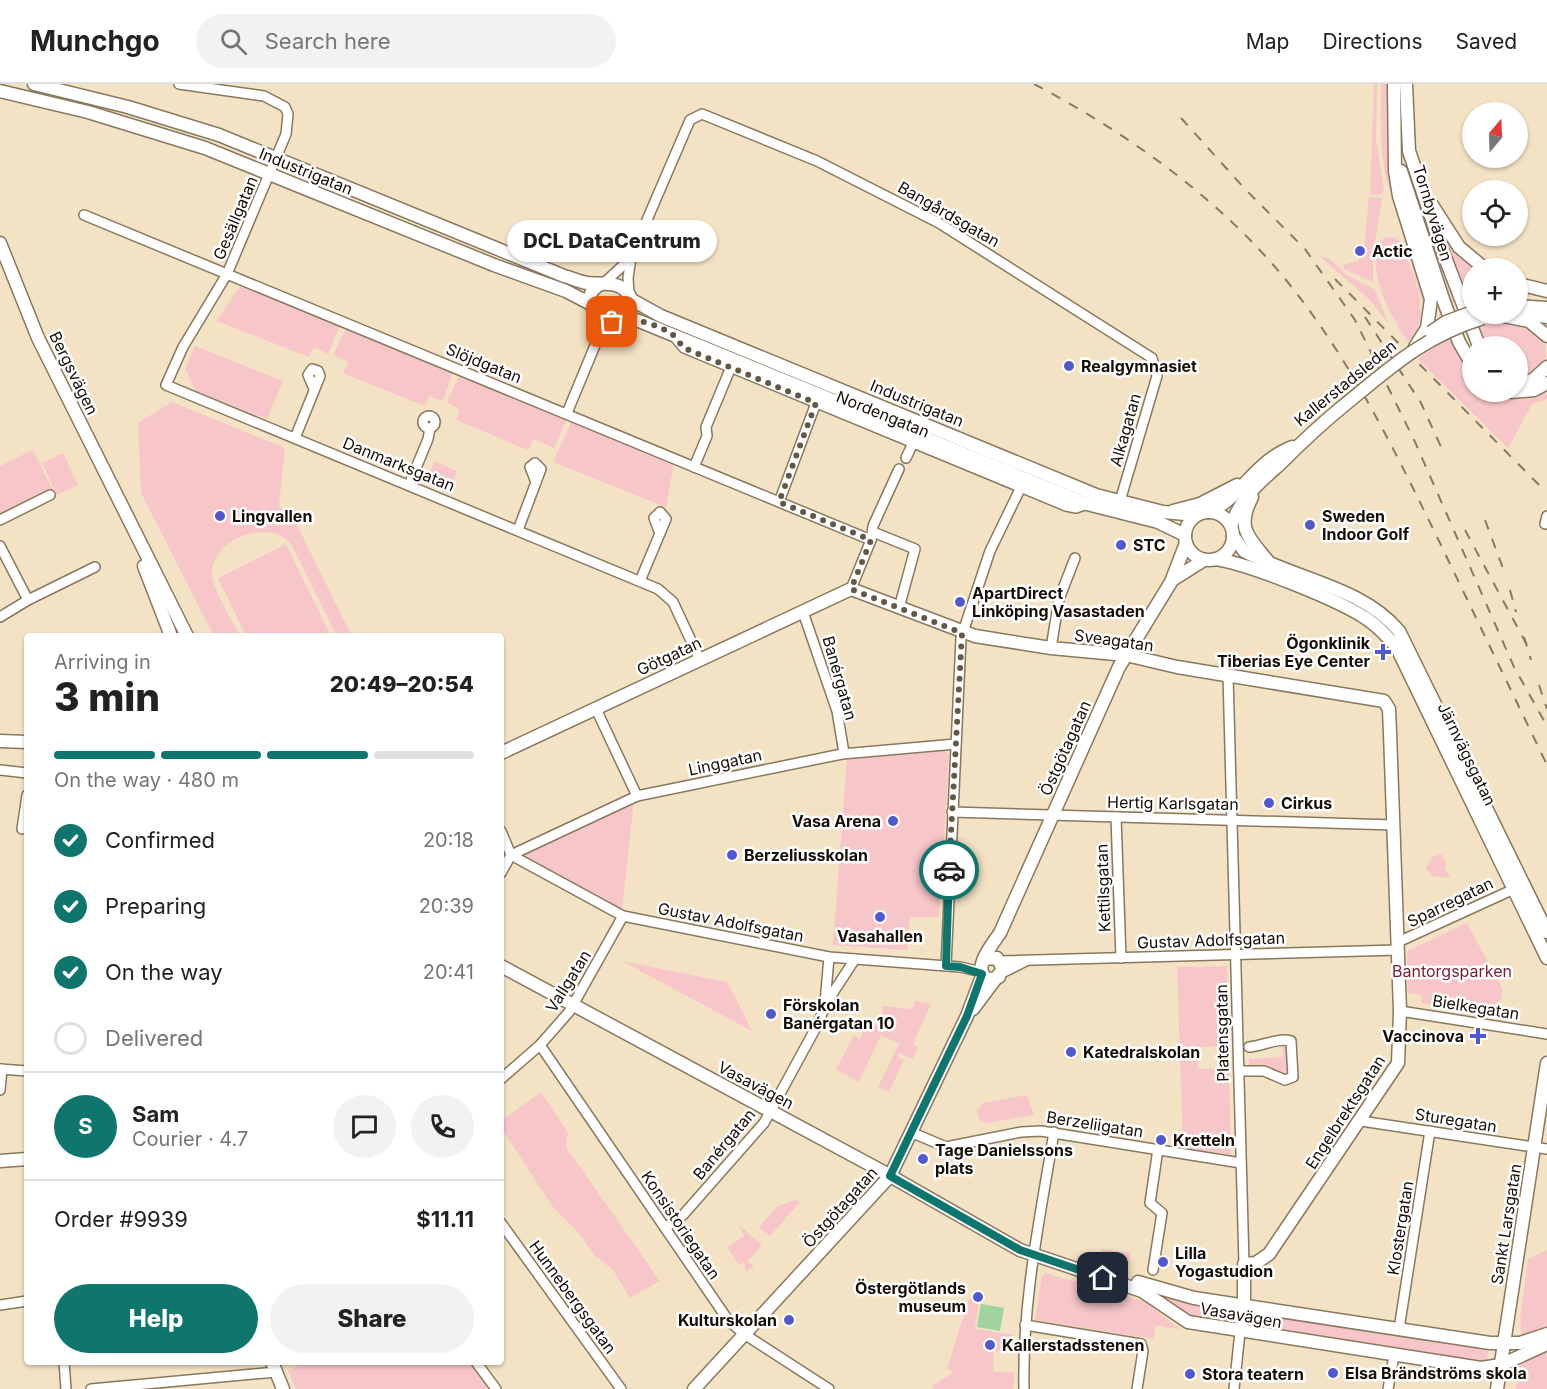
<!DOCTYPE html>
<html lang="en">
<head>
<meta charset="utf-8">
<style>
	:root { --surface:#fff; --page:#f2f2f2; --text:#222; --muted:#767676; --line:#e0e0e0; --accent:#0f766e }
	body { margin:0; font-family:Inter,sans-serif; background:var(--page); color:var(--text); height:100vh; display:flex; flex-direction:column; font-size:22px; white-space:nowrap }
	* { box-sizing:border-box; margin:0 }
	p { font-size:20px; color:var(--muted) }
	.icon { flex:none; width:33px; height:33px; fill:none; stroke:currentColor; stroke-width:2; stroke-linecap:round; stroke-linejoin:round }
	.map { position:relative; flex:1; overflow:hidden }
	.details { position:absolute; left:24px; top:549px; width:480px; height:732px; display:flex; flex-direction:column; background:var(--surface); border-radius:6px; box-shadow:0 2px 4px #0004 }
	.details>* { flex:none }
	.needle { width:39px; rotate:19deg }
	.buttons { position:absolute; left:1462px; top:18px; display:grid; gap:12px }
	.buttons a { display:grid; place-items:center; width:66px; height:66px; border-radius:50%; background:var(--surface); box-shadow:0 2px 4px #0004; font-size:30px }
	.pin { position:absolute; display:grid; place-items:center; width:51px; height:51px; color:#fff; margin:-26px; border-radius:12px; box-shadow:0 3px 9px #0006 }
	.courier { position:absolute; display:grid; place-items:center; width:60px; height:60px; margin:-30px; border:4px solid #0f766e; border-radius:50%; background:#fff; color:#222; box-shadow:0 2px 8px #0007 }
	.bubble { position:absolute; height:42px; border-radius:21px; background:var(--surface); box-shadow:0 2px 4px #0004; font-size:20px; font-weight:800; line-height:42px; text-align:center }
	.head em { font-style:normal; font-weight:800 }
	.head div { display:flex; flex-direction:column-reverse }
	.head { display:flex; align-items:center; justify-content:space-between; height:102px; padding:0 30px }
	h1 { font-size:39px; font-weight:800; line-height:45px }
	.bar { display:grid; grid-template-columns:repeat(4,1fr); gap:9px 6px; align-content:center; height:72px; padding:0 30px }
	.bar i { height:8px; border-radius:4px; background:var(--line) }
	.bar .on { background:var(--accent) }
	.bar p { grid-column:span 4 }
	.line { display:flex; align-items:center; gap:15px; padding:0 30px; border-top:2px solid var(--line) }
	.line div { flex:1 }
	.round { display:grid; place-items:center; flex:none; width:63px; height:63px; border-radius:32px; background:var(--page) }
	ol { padding:0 30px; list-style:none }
	li { display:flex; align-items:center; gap:18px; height:66px }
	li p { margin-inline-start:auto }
	li .icon { padding:6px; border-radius:50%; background:var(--accent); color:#fff; stroke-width:4 }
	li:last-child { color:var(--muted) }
	li i { width:33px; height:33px; border:3px solid var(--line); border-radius:50% }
	.cta { display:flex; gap:12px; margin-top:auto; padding:12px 30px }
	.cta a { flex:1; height:69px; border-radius:36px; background:var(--accent); color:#fff; font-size:24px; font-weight:800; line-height:69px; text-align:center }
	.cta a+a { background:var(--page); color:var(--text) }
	header { display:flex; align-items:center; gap:36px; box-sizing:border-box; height:84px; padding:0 30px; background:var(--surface); border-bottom:2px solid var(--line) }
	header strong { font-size:28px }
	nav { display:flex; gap:33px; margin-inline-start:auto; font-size:21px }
	.search { width:420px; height:54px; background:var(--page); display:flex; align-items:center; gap:15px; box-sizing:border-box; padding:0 21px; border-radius:33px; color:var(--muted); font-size:22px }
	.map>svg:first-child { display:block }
	.green { fill:#f7c6c9; fill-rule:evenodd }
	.water { fill:#a0d49f }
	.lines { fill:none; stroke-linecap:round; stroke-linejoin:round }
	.street-casing { stroke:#88785d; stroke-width:12 }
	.secondary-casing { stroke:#88785d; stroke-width:15 }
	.street { stroke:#fff; stroke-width:9 }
	.secondary { stroke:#fff; stroke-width:12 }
	.rail { stroke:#867966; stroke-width:2; stroke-dasharray:10 10; stroke-linecap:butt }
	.secondary-bridge-casing { stroke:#88785d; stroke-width:15; stroke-linecap:butt }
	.secondary-bridge { stroke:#fff; stroke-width:12 }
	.done { stroke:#635848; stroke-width:6; stroke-dasharray:0 10.8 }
	.route { stroke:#0f766e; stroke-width:8 }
	.poi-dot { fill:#5259cf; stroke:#fff; stroke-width:2 }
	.labels { text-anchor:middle; stroke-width:5; stroke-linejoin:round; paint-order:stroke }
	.street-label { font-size:16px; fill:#150e05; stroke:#fff }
	.poi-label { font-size:16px; font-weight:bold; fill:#150e05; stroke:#fff; text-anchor:start }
	.park-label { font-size:16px; fill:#761e2f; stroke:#fff }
</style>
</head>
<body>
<header>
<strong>Munchgo</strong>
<div class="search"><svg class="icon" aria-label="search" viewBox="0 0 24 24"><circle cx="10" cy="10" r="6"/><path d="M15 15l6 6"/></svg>Search here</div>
<nav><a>Map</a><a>Directions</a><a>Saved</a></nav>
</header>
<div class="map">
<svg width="1547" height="1305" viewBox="0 0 1547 1305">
	<rect width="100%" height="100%" fill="#f4e2c4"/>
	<g class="green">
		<path d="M1374 0H1377L1376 57 1384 105 1381 111 1370 110Z"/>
		<path d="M1381 0H1389V75L1426 216 1424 224 1385 90 1381 58Z"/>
		<path d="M1400 41 1409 90 1456 218 1449 220C1430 163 1401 102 1400 41Z"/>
		<path d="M1369 113 1382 114 1373 170V198L1346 186 1342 181 1359 177V173L1363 172Z"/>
		<path d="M1433 130 1448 157 1476 184H1473V223L1469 224Z"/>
		<path d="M1393 153 1402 159C1411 187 1435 233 1408 257 1392 236 1361 179 1384 154Z"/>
		<path d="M1319 172 1330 175 1347 191 1375 205 1388 239 1370 216Z"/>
		<path d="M242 199 341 239 328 270 314 263 309 273 217 237Z"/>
		<path d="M1501 237 1520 238 1545 255 1546 273 1533 292 1518 295V262H1483L1474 243Z"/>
		<path d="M347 242 453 287 443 317 430 312 424 322 343 289 349 278 333 271Z"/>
		<path d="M1450 252 1473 289V308C1500 308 1521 319 1547 304V315L1532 320 1508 364 1418 275Z"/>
		<path d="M195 262 283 297 267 335 196 307 185 285Z"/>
		<path d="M461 288 568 332 554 364 534 355 528 366 456 336 460 326 447 318Z"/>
		<path d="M172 318 285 364 279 422 297 441 352 552H337L291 460C269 434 214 454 212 488 211 504 233 537 240 552H214L141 409 138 339Z"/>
		<path d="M573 335 674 378 666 423 553 378Z"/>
		<path d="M33 366 54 408 0 435V382Z"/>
		<path d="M63 369 78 401 57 411 42 379Z"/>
		<path d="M434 377 457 387 451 405H442L427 399Z"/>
		<path d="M286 460 331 552H246L218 494Z"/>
		<path d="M944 666 949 671 939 833H910L907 866 833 861 847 673Z"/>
		<path d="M634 716 622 826 519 769Z"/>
		<path d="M1441 770 1447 780 1444 782 1450 794 1432 792 1426 784 1432 773Z"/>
		<path d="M1467 839 1503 906 1501 916 1493 921 1491 930 1421 919 1422 911 1408 909 1407 867Z"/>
		<path d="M622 877 727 898 752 947Z"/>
		<path d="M1227 882 1231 1071 1183 1064 1177 883ZM1218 962 1219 984 1198 985V963Z"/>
		<path d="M915 917 931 920 913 960 918 963 913 975 899 969 897 972 904 976 889 1008 878 1003 899 960 881 951 859 998 836 985 854 952 860 955 867 940 881 941 883 922 913 925Z"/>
		<path d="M1287 960 1290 989 1284 992 1267 983H1249V975L1283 973 1282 962Z"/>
		<path d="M541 1008 568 1049 566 1063 660 1197 630 1214 613 1186 595 1172 578 1148 553 1123 501 1044V1037Z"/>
		<path d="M1027 1011 1034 1031 987 1039 980 1037 977 1027 983 1019Z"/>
		<path d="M796 1116 800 1118 770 1152 759 1143 778 1122Z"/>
		<path d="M739 1141 762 1161 748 1177 754 1183 746 1187 744 1178 739 1181 727 1163 744 1152Z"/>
		<path d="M1102 1165 1130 1169 1128 1185 1101 1176Z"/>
		<path d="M1547 1166V1245L1522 1252 1520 1235 1528 1175Z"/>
		<path d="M1045 1189 1145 1218 1181 1246 1156 1241 1154 1255 1035 1236 1042 1192Z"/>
		<path d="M1152 1207 1235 1223 1232 1244 1195 1238Z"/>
		<path d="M969 1215 979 1216 975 1245 1014 1251V1266L993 1267 994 1288H1015L1013 1305H933L932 1302 954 1288 947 1285Z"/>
		<path d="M1253 1226 1489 1262 1486 1282 1250 1247Z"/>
		<path d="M1547 1266V1305H1516L1520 1277Z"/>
		<path d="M305 1278H471L491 1305H296L288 1287Z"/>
	</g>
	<path class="water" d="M981 1220 1004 1224 1000 1247 977 1243Z"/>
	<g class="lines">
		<defs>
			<g id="street">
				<path d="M179 0 264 12 285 23 288 30 286 50 227 190 183 263 166 301 658 505 673 518 700 576"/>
				<path d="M84 131 871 456"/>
				<path d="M604 199 630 175"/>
				<path d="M629 210 628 194 631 173 690 36 702 30 817 77 939 139 1152 274 1157 292 1120 417"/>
				<path d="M674 252 684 264 1066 422 1076 424 1087 420"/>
				<path d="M567 329 601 247 600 234 596 226"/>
				<circle cx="429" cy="338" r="6"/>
				<path d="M295 354 320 292 318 287 312 285 308 291 314 305"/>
				<path d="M906 374 913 359"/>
				<path d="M694 383 707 352 706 343 731 283"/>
				<path d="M409 401 428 355 430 344"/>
				<path d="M779 418 816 319"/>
				<path d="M0 436 50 411"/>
				<path d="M1545 440 1547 432"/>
				<path d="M518 446 541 385 535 379 530 383 536 398"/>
				<path d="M873 448 915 465 899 524"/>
				<path d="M0 462 28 516 0 533"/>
				<path d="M640 497 666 435 660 428 654 434 660 450"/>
				<path d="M851 505 871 456 873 442 899 385"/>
				<path d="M28 516 95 483"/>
				<path d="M803 528 837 627 844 669"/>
				<path d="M1051 564 1059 515 1075 474"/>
				<path d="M1228 591 1244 1180"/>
				<path d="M596 625 637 712"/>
				<path d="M0 686 27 689"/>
				<path d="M952 728 1394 741"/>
				<path d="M1116 733 1121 874"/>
				<path d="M22 745 27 711"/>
				<path d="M501 747 511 771 501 789"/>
				<path d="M511 771 623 832 829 873 960 883 982 888"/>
				<path d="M511 771 637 712 842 670 956 660"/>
				<path d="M1398 858 1514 805"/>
				<path d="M1001 877 1398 866"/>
				<path d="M946 882 961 554 990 467 1021 403"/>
				<path d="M1002 889 1026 877"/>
				<path d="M825 919 829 873"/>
				<path d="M1400 927 1547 950"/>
				<path d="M540 961 728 1236 744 1250 829 1305"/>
				<path d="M0 985 27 987"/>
				<path d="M1239 987H1264L1285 996 1293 993 1291 957C1280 953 1262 962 1249 963"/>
				<path d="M501 995 540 961 569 928 623 832"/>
				<path d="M0 1006 2 985"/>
				<path d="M1361 1037 1547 1065"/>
				<path d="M913 1049 946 1063 1021 1048 1041 1047 1241 1079"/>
				<path d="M501 1139 621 1305"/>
				<path d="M665 1144 683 1131 764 1039 819 938 825 921 855 875"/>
				<path d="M1153 1186 1162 1129 1150 1119 1158 1065"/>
				<path d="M0 1221 27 1217"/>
				<path d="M1025 1241 1141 1260 1143 1267 1137 1305"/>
				<path d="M1399 1245 1430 1047"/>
				<path d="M64 1278 66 1305"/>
				<path d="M476 1278 496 1305"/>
				<path d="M91 1305 276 1288"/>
				<path d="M1024 1305C1022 1219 1040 1133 1054 1048"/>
				<path d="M1234 1305 1240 1248"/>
				<path d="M1388 1305 1394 1272"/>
			</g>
			<g id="secondary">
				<path d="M34 0 128 23 219 51 564 192C572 194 579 198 587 199 606 201 622 195 632 216L630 228 621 235"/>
				<path d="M1394 0 1395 87 1399 112 1431 215 1427 244 1415 263"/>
				<path d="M1406 0 1409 67 1443 168 1479 262"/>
				<path d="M0 7 88 28 205 64 494 181 566 207 591 220"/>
				<path d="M1401 87 1444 218 1459 258 1473 282"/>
				<path d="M1432 121 1459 163 1484 184"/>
				<path d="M0 159 38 254 187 552"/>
				<path d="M601 200C595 203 590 207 590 215 591 238 625 233 639 237L1087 420 1158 438 1185 451"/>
				<path d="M1518 200 1547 207"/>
				<path d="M632 216 661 232 1096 411 1163 428 1196 431"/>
				<path d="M1518 222 1547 224"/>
				<path d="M1522 229 1547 233"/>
				<path d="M1498 231 1529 237 1547 252"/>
				<path d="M1518 299 1533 296 1547 283"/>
				<path d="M1511 308 1534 306 1547 299"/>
				<path d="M1252 413C1236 444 1248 453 1267 476"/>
				<path d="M1173 427 1200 420 1237 401"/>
				<circle cx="1209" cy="452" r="24"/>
				<path d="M1209 428C1242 413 1254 378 1292 363"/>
				<path d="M1231 442C1240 414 1259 399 1280 380 1300 360 1320 341 1342 323"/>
				<path d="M1233 452 1244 467C1294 495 1361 502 1399 547L1547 848"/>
				<path d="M1216 475C1249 480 1339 516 1367 535 1379 543 1388 553 1397 564L1547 874"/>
				<path d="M144 482 171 552"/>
				<path d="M1174 495 1204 476"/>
				<path d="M0 657 27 658"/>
				<path d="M501 669 851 505 975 552 1051 564 1126 571 1177 583 1384 617 1389 625 1390 649 1400 927 1398 979 1269 1170 1256 1179 1244 1180V1222L1240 1248"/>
				<path d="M501 882 878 1085 1020 1166 1142 1207 1188 1238 1481 1284 1501 1281 1547 1260"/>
				<path d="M999 893C994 895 989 896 985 893 973 883 994 858 1000 849L1119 583 1171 498 1186 459"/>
				<path d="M973 925 1003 885 997 874 985 875"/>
				<path d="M0 1077 27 1075"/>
				<path d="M1138 1198 1194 1214 1490 1259H1520L1547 1250"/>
				<path d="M272 1278 283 1305"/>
				<path d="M694 1305 890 1092 967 932 983 890"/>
				<path d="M1497 1305 1547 979"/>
			</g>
		</defs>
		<use href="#street" class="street-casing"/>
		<use href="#secondary" class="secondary-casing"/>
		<use href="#street" class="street"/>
		<use href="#secondary" class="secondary"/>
		<g class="rail">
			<path d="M1034 0C1127 49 1219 114 1286 196 1351 276 1394 365 1439 457 1475 532 1511 606 1547 681"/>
			<path d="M1181 34 1245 105 1305 165 1355 236 1415 358 1514 583 1547 642"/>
			<path d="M1335 195 1545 407"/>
			<path d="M1365 233 1421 319 1442 365"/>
			<path d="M1485 436 1504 487"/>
			<path d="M1465 446 1527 561"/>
			<path d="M1510 506 1516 528"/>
			<path d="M1524 553 1531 576"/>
			<path d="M1539 601 1547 625"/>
		</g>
		<defs>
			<g id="secondary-bridge">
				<path d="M1431 248 1446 238 1473 228"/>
				<path d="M1342 323C1390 284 1422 253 1483 234"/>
			</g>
		</defs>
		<use href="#secondary-bridge" class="secondary-bridge-casing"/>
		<use href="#secondary-bridge" class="secondary-bridge"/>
	</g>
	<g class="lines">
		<path class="done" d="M612 238C625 230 659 241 672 250 676 253 680 260 684 264L816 319 779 418 871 456 851 505 962 549 949 786"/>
		<path class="route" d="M949 786 946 882 960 883 982 890 967 932 890 1092 1020 1166 1103 1194"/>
	</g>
	<g class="poi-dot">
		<circle cx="1360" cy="167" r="6"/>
		<circle cx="1069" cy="282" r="6"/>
		<circle cx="220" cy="432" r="6"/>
		<circle cx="1310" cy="441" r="6"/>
		<circle cx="1121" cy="461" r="6"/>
		<circle cx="960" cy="518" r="6"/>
		<path d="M1380 559h6v6h6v6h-6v6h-6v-6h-6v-6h6z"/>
		<circle cx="1269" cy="719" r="6"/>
		<circle cx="893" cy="737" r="6"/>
		<circle cx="732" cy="771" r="6"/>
		<circle cx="880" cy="833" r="6"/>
		<circle cx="771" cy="930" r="6"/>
		<path d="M1475 943h6v6h6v6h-6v6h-6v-6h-6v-6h6z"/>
		<circle cx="1071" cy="968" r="6"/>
		<circle cx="1161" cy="1056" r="6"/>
		<circle cx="923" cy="1075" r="6"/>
		<circle cx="1163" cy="1178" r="6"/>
		<circle cx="978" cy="1213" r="6"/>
		<circle cx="789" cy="1236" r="6"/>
		<circle cx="990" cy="1261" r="6"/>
		<circle cx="1333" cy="1289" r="6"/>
		<circle cx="1190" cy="1290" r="6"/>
	</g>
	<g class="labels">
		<g class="street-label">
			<text transform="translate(306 87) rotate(22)" y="6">Industrigatan</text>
			<text transform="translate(1433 129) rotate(73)" y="6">Tornbyvägen</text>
			<text transform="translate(949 130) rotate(30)" y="6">Bangårdsgatan</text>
			<text transform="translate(235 134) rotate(-67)" y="6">Gesällgatan</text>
			<text transform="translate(484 279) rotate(22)" y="6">Slöjdgatan</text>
			<text transform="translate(74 289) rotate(64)" y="6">Bergsvägen</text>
			<text transform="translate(1345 299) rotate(-39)" y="6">Kallerstadsleden</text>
			<text transform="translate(917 319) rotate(22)" y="6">Industrigatan</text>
			<text transform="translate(883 330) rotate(22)" y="6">Nordengatan</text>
			<text transform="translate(1125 346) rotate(-74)" y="6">Alkagatan</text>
			<text transform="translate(399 380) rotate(22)" y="6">Danmarksgatan</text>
			<text transform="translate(1114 556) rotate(8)" y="6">Sveagatan</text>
			<text transform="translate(669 572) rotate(-25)" y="6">Götgatan</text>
			<text transform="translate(840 594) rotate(74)" y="6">Banérgatan</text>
			<text transform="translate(1065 664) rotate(-66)" y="6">Östgötagatan</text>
			<text transform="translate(1467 670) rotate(64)" y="6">Järnvägsgatan</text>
			<text transform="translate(725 678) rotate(-12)" y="6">Linggatan</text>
			<text transform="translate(1173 719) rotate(1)" y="6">Hertig Karlsgatan</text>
			<text transform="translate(1103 804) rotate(-92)" y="6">Kettilsgatan</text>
			<text transform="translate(1450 818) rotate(-26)" y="6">Sparregatan</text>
			<text transform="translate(731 838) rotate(11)" y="6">Gustav Adolfsgatan</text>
			<text transform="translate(1211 856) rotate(-2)" y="6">Gustav Adolfsgatan</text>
			<text transform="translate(568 897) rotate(-58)" y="6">Vallgatan</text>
			<text transform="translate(1476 923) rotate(9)" y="6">Bielkegatan</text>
			<text transform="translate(1222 949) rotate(-91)" y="6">Platensgatan</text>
			<text transform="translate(756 1001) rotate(28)" y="6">Vasavägen</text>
			<text transform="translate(1345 1028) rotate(-57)" y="6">Engelbrektsgatan</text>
			<text transform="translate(1456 1036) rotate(9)" y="6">Sturegatan</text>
			<text transform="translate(1095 1040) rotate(9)" y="6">Berzeliigatan</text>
			<text transform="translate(724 1060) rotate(-50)" y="6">Banérgatan</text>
			<text transform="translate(840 1123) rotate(-48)" y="6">Östgötagatan</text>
			<text transform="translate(1506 1140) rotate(-81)" y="6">Sankt Larsgatan</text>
			<text transform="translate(681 1141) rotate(56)" y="6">Konsistoriegatan</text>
			<text transform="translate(1400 1144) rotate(-81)" y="6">Klostergatan</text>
			<text transform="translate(573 1213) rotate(54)" y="6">Hunnebergsgatan</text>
			<text transform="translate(1241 1231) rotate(10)" y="6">Vasavägen</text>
		</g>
		<g class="poi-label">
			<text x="1372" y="173">Actic</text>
			<text x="1081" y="288">Realgymnasiet</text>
			<text x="232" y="438">Lingvallen</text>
			<text x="1322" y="438">Sweden<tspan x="1322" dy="18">Indoor Golf</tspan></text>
			<text x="1133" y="467">STC</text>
			<text x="972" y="515">ApartDirect<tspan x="972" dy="18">Linköping Vasastaden</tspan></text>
			<text x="1370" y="565" text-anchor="end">Ögonklinik<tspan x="1370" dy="18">Tiberias Eye Center</tspan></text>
			<text x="1281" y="725">Cirkus</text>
			<text x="881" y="743" text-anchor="end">Vasa Arena</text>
			<text x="744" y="777">Berzeliusskolan</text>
			<text x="880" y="858" text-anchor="middle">Vasahallen</text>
			<text x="783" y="927">Förskolan<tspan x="783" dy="18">Banérgatan 10</tspan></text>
			<text x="1464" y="958" text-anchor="end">Vaccinova</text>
			<text x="1083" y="974">Katedralskolan</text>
			<text x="1173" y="1062">Kretteln</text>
			<text x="935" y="1072">Tage Danielssons<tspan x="935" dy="18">plats</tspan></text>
			<text x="1175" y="1175">Lilla<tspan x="1175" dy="18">Yogastudion</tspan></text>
			<text x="966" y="1210" text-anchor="end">Östergötlands<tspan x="966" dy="18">museum</tspan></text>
			<text x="777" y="1242" text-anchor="end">Kulturskolan</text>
			<text x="1002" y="1267">Kallerstadsstenen</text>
			<text x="1345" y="1295">Elsa Brändströms skola</text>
			<text x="1202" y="1296">Stora teatern</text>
		</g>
		<g class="park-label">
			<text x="1452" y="893">Bantorgsparken</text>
		</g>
	</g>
</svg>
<div class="buttons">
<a><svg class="needle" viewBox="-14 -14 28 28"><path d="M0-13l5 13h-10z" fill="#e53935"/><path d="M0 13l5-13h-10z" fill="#767676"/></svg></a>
<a><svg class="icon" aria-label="locate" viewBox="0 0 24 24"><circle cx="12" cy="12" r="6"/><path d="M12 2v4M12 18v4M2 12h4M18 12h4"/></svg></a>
<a>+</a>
<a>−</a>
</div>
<div class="pin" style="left:612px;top:238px;background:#ea580c"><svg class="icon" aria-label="bag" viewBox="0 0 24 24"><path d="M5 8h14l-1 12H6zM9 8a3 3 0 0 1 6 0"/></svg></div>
<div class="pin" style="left:1103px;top:1194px;background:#1f2937"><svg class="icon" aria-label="home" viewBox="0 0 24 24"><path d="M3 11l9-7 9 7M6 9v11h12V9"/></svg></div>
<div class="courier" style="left:949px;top:786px"><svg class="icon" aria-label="car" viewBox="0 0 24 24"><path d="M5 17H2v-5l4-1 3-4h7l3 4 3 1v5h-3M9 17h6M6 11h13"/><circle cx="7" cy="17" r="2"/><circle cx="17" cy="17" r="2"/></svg></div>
<div class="bubble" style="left:507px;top:136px;width:210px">DCL DataCentrum</div>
<section class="details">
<div class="head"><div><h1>3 min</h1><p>Arriving in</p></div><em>20:49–20:54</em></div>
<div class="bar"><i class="on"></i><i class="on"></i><i class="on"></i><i></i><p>On the way · 480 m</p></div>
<ol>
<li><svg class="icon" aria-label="check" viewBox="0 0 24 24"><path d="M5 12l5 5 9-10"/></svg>Confirmed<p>20:18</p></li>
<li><svg class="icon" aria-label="check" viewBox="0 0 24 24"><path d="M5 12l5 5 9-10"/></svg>Preparing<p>20:39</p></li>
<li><svg class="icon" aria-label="check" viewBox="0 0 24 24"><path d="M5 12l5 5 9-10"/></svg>On the way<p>20:41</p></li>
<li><i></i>Delivered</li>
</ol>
<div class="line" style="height:108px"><b class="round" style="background:var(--accent);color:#fff">S</b><div><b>Sam</b><p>Courier · 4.7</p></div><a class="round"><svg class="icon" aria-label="chat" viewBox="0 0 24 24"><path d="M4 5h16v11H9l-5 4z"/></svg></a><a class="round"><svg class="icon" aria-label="phone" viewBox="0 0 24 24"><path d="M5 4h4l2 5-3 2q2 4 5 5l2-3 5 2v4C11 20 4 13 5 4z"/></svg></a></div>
<div class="line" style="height:78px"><div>Order #9939</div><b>$11.11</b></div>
<div class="cta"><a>Help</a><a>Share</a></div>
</section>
</div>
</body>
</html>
